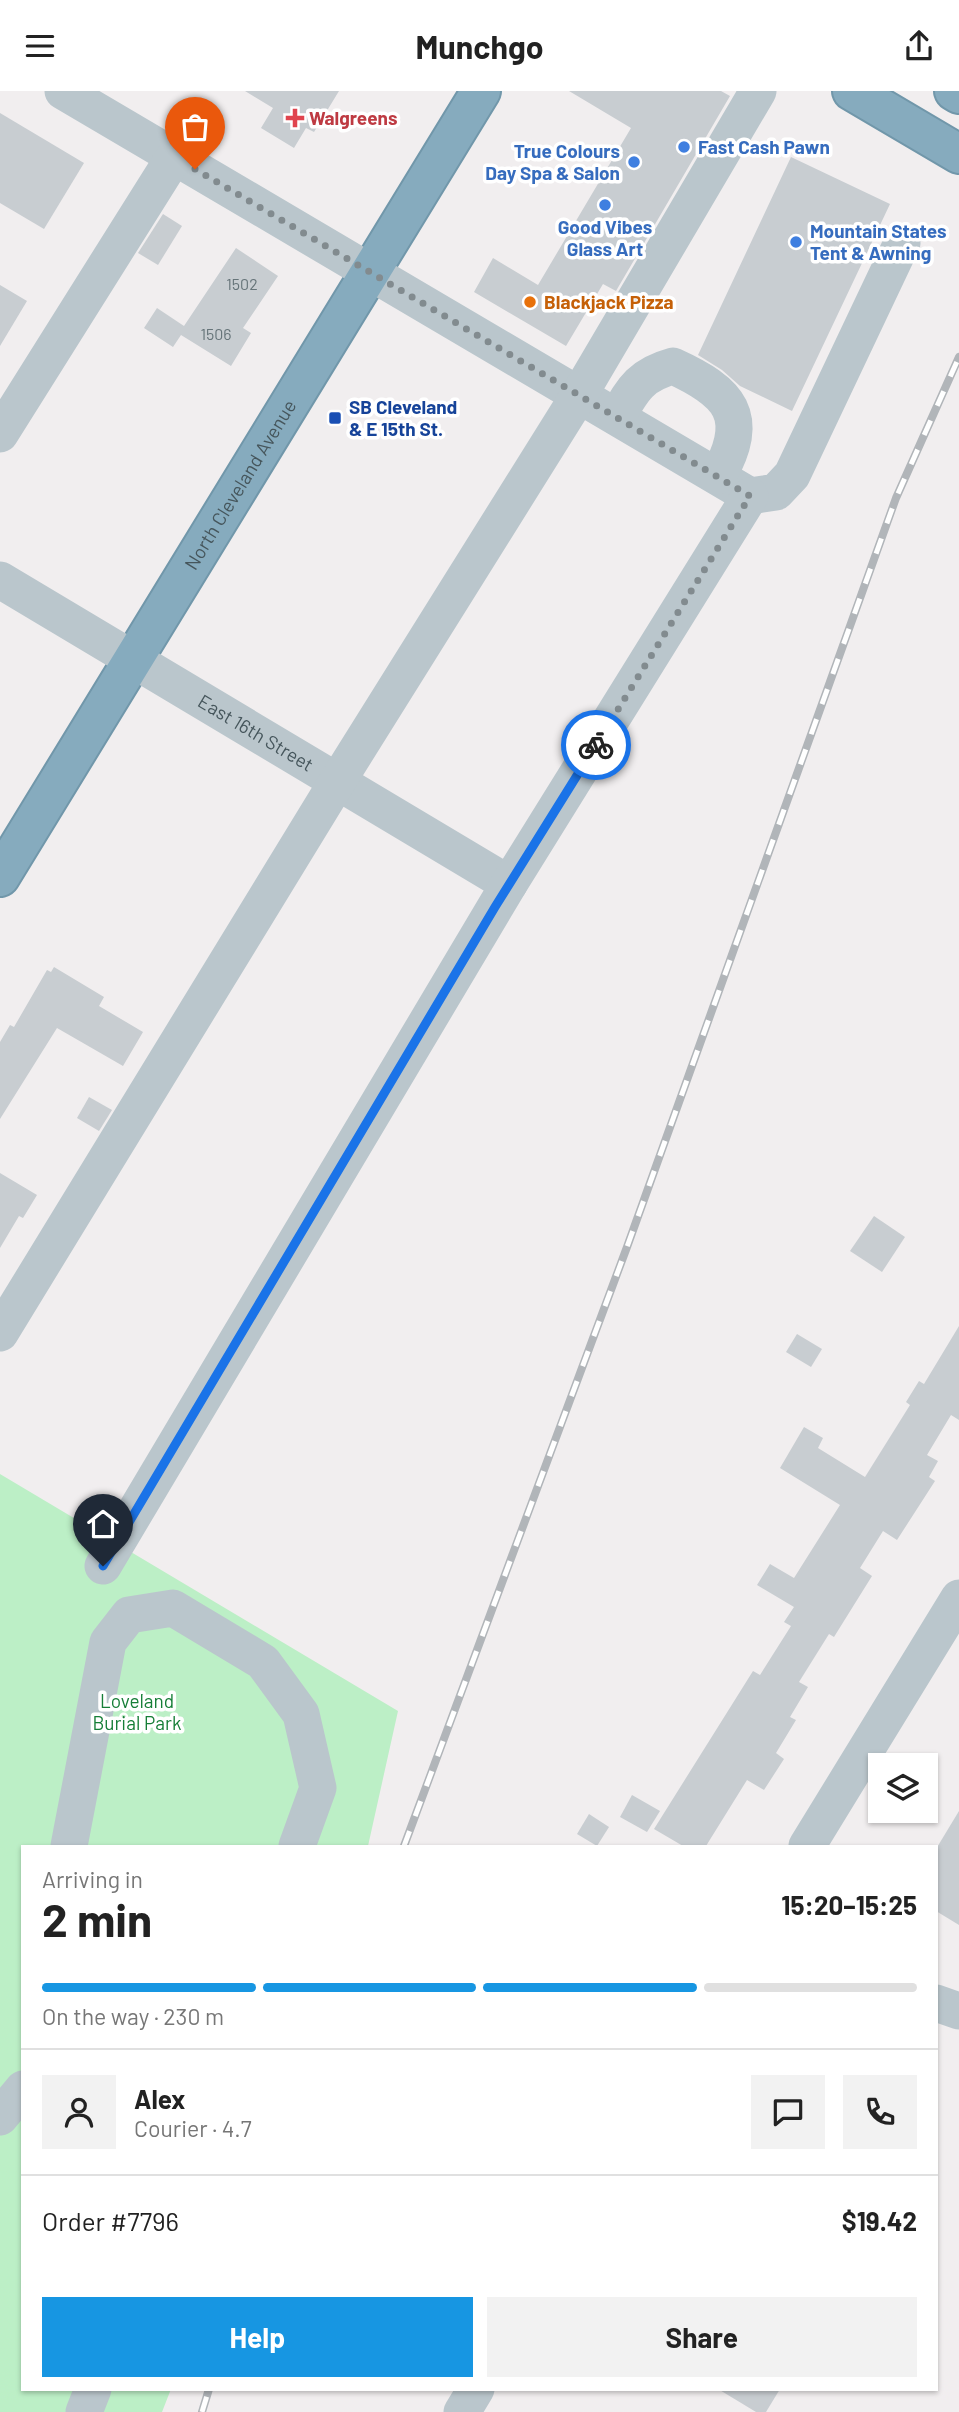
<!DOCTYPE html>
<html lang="en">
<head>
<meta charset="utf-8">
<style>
	:root { --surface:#fff; --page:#f2f2f2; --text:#222; --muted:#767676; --line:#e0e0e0; --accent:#1796e2 }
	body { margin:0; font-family:Barlow,sans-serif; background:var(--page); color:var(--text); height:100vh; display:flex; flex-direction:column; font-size:26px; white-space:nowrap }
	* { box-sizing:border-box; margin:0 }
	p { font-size:23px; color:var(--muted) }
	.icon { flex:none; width:38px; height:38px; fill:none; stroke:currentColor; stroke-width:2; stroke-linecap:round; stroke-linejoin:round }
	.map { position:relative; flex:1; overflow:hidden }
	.sheet { position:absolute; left:21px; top:1754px; width:917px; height:546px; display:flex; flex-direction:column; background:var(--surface); border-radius:0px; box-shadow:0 2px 5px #0004 }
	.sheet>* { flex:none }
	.controls { position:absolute; left:868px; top:1662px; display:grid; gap:14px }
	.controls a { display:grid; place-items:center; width:70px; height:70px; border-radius:0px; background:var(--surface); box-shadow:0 2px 5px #0004; font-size:35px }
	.pin { position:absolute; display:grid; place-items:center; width:60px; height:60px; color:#fff; margin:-72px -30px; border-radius:50% 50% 50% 0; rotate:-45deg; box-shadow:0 0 7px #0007 }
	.pin .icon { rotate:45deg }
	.courier { position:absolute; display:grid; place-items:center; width:70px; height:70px; margin:-35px; border:5px solid #1a73e8; border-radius:50%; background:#fff; color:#222; box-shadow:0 2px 9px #0007 }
	.overview em { font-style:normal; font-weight:700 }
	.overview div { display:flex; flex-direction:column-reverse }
	.overview { display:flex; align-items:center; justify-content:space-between; height:119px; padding:0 21px }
	h1 { font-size:46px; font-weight:700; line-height:52px }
	.bar { display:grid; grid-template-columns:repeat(4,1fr); gap:10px 7px; align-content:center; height:84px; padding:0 21px }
	.bar i { height:9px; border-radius:5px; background:var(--line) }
	.bar .active { background:var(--accent) }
	.bar p { grid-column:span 4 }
	.line { display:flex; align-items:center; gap:18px; padding:0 21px; border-top:2px solid var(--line) }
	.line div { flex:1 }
	.round { display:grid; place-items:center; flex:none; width:74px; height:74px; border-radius:0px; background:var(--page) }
	.action { display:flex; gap:14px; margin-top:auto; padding:14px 21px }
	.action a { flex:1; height:80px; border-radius:0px; background:var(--accent); color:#fff; font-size:28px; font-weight:700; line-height:80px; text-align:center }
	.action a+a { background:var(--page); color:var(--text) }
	header { display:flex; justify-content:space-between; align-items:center; height:91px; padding:0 21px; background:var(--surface); font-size:32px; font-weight:700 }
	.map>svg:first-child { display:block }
	.green { fill:#bcefc6 }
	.building { fill:#c8cdd1 }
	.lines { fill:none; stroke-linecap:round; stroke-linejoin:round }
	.highway-casing { stroke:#7197aa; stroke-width:42 }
	.minor { stroke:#bac6cc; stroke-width:37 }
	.highway { stroke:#86abbe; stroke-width:38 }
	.rail-casing { stroke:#b1b5b9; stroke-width:8 }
	.rail { stroke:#fff; stroke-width:5; stroke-dasharray:16; stroke-linecap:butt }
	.done { stroke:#828b8f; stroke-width:7; stroke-dasharray:0 12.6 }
	.route { stroke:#1a73e8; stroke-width:9 }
	.health-dot { fill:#e0444e; stroke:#fff; stroke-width:2.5 }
	.shop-dot { fill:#3f7fe0; stroke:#fff; stroke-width:2.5 }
	.food-dot { fill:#e8710a; stroke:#fff; stroke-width:2.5 }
	.transit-dot { fill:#1a4fb4; stroke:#fff; stroke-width:2.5 }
	.labels { text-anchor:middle; stroke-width:7; stroke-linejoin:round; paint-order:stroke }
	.number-label { font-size:16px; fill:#667479 }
	.health-label { font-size:19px; font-weight:bold; fill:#be3a42; stroke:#fff; text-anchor:start }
	.shop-label { font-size:19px; font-weight:bold; fill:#366cbe; stroke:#fff; text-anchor:start }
	.food-label { font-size:19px; font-weight:bold; fill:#c56008; stroke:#fff; text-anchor:start }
	.transit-label { font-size:19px; font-weight:bold; fill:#164399; stroke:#fff; text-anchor:start }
	.street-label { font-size:19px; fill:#46565c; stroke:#fff }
	.park-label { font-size:19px; fill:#167e37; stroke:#fff }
</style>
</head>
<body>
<header><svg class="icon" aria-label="menu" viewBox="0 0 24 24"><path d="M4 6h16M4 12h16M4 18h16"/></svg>Munchgo<svg class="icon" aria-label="share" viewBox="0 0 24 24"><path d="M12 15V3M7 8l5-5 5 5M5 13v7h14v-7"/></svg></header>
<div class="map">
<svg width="959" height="2321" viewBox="0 0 959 2321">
	<rect width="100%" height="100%" fill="#f1eeef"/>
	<path class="green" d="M0 1383 398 1620 368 1755H23V2298H171L162 2321H0Z"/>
	<g class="building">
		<path d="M245 0H339L314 41 306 37 294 57 261 37 273 17Z"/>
		<path d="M569 0H721L730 5 616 200 603 193 566 255 474 201 493 167 538 194 631 37Z"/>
		<path d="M0 22 84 72 44 138 0 112Z"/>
		<path d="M791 66 890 113 792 320 740 295 722 279 698 264Z"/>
		<path d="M163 123 182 135 158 174 138 162Z"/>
		<path d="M236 157 278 185 243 237 251 242 231 275 181 244 173 256 144 237 157 217 184 235Z"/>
		<path d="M0 194 27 210 0 255Z"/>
		<path d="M54 876 104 906 99 915 143 941 123 975 57 937 0 1028V951L10 934 14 936 47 879 51 881Z"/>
		<path d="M89 1006 112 1019 99 1040 77 1027Z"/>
		<path d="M0 1082 37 1104 23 1127 19 1125 0 1157Z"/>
		<path d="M874 1125 905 1146 882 1181 850 1160Z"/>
		<path d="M959 1235V1329L951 1324 927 1364 938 1370 929 1386 935 1390 897 1449 883 1440 860 1477 872 1485 834 1546 829 1543 799 1591 808 1596 790 1626 796 1629 776 1662 784 1668 764 1699 747 1689 706 1755H683L654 1738 753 1580 760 1584 791 1535 784 1531 794 1516 757 1494 770 1473 794 1487 840 1414 780 1377 804 1336 823 1347 818 1357 865 1386 910 1314 906 1311 919 1290 924 1293Z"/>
		<path d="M797 1243 822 1258 811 1276 786 1261Z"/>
		<path d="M632 1704 660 1720 647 1741 620 1726Z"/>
		<path d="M959 1720V1834L936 1820V1758Z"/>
		<path d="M589 1723 609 1736 597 1755 577 1743Z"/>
		<path d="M718 2298H780L766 2321H756Z"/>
	</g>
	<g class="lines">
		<defs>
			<g id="highway">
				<path d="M852 0 959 63"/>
				<path d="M954 0 959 3"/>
				<path id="s2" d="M0 786 481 0"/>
			</g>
		</defs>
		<use href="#highway" class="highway-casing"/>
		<g class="minor">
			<path d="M63 0 750 405"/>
			<path d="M617 326C633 298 640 284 673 275 730 301 752 325 718 385"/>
			<path d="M0 343 174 66"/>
			<path d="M750 405 776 401 792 384 902 152"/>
			<path id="s1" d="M0 489 509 793"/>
			<path d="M0 1242 337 691 579 304 758 0"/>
			<path d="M103 1475 509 793 750 405"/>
			<path d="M69 1755 108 1551 129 1524 173 1517 263 1571 301 1623 318 1697 297 1755"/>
			<path d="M807 1755 959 1507"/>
			<path d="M936 1912 959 1920"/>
			<path d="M0 2026 23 1998"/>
			<path d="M84 2321 93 2298"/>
			<path d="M462 2321 476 2298"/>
		</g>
		<use href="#highway" class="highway"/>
		<defs>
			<g id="rail">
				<path d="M404 1755 627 1156 896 407 959 266"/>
				<path d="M202 2321 209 2298"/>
			</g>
		</defs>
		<use href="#rail" class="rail-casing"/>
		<use href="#rail" class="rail"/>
	</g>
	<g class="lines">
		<path class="done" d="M195 78 750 405 596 654"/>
		<path class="route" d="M103 1475 495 816 596 654"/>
	</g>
	<path class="health-dot" d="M291.5 16.5h7v7h7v7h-7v7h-7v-7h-7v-7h7z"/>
	<g class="shop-dot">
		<circle cx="684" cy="56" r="7"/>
		<circle cx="634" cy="71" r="7"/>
		<circle cx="605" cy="114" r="7"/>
		<circle cx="796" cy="151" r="7"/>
	</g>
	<circle class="food-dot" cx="530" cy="211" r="7"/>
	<rect class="transit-dot" x="328" y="320" width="14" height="14" rx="3.5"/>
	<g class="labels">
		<g class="number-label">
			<text x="242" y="199">1502</text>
			<text x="216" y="249">1506</text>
		</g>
		<g class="health-label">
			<text x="309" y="34">Walgreens</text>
		</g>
		<g class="shop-label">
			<text x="698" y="63">Fast Cash Pawn</text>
			<text x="620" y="67" text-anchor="end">True Colours<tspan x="620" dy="22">Day Spa &amp; Salon</tspan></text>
			<text x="605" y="143" text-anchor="middle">Good Vibes<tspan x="605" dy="22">Glass Art</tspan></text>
			<text x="810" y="147">Mountain States<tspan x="810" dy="22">Tent &amp; Awning</tspan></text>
		</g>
		<g class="food-label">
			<text x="544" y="218">Blackjack Pizza</text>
		</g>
		<g class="transit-label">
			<text x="349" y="323">SB Cleveland<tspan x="349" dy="22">&amp; E 15th St.</tspan></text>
		</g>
		<g class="street-label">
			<text dy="7" stroke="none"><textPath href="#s2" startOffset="460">North Cleveland Avenue</textPath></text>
			<text dy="7" stroke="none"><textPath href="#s1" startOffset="298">East 16th Street</textPath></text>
		</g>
		<g class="park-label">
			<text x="137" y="1617">Loveland<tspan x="137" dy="22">Burial Park</tspan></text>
		</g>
	</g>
</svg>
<div class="controls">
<a><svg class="icon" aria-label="layers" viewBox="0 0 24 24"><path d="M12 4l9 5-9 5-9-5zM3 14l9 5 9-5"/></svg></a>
</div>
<div class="pin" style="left:195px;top:78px;background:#ea580c"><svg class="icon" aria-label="bag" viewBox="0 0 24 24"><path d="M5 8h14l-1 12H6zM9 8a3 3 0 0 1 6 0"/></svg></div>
<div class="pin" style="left:103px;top:1475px;background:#1f2937"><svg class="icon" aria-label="home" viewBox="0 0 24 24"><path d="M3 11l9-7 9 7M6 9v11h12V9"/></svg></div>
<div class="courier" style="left:596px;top:654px"><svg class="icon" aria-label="bike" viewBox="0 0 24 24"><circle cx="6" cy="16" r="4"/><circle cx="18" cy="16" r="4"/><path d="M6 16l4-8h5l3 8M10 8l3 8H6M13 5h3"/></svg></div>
<section class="sheet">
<div class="overview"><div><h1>2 min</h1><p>Arriving in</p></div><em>15:20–15:25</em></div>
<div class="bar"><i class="active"></i><i class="active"></i><i class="active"></i><i></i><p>On the way · 230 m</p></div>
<div class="line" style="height:126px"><a class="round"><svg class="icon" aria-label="person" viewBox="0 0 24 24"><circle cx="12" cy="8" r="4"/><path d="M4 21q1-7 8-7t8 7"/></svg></a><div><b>Alex</b><p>Courier · 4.7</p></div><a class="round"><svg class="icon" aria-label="chat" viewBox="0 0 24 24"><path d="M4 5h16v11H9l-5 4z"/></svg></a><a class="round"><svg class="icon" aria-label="phone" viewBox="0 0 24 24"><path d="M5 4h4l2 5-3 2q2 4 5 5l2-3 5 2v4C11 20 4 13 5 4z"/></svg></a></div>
<div class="line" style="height:91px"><div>Order #7796</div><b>$19.42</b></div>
<div class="action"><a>Help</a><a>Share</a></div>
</section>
</div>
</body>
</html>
